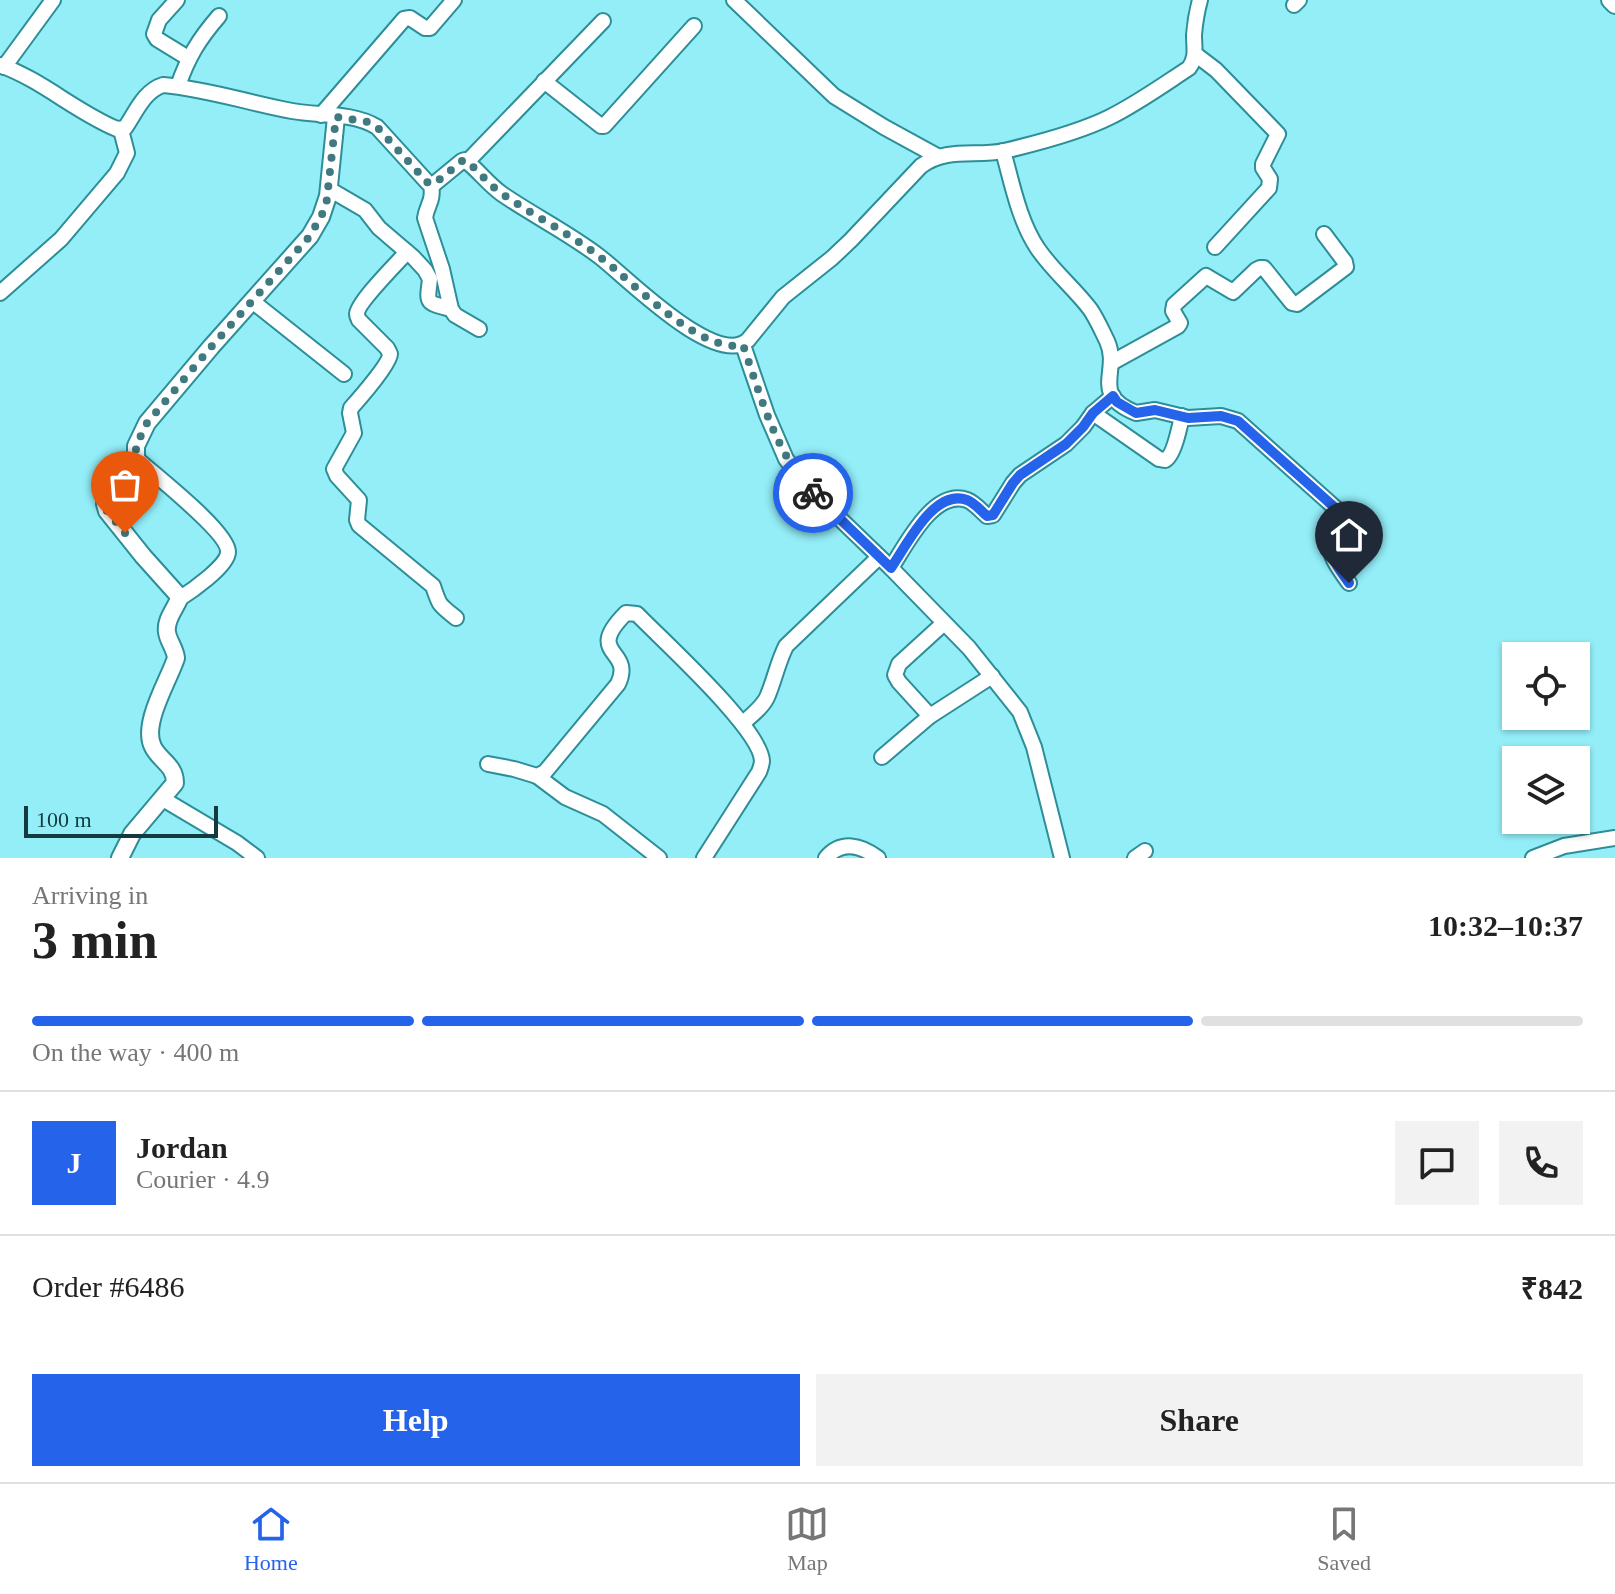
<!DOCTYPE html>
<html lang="en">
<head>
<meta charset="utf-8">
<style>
	:root { --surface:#fff; --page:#f2f2f2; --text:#222; --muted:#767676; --line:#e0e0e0; --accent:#2563eb }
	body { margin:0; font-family:"Times New Roman",serif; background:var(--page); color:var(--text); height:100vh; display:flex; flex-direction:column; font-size:30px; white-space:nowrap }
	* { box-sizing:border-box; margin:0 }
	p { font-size:26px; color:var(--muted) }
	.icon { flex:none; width:44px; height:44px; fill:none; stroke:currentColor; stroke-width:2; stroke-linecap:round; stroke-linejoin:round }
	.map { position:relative; height:858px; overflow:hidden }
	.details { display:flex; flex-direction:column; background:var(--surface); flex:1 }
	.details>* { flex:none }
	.controls { position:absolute; left:1502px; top:642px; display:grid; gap:16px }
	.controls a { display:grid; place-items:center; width:88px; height:88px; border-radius:0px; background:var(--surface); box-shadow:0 2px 6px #0004; font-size:40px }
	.scale { position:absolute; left:24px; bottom:20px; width:194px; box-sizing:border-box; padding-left:8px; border:4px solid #133a3e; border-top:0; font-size:22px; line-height:28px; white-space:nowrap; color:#133a3e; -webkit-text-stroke:6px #93eef8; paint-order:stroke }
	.pin { position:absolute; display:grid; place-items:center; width:68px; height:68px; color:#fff; margin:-82px -34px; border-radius:50% 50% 50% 0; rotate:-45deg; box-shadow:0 0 8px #0007 }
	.pin .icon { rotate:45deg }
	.courier { position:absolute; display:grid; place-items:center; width:80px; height:80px; margin:-40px; border:6px solid #2563eb; border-radius:50%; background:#fff; color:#222; box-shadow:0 2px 10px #0007 }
	.overview em { font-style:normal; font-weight:600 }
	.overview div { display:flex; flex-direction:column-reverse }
	.overview { display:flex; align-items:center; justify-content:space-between; height:136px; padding:0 32px }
	h1 { font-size:52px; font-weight:600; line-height:60px }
	.bar { display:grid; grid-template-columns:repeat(4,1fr); gap:12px 8px; align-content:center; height:96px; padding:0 32px }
	.bar i { height:10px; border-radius:6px; background:var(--line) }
	.bar .on { background:var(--accent) }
	.bar p { grid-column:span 4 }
	.line { display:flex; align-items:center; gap:20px; padding:0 32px; border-top:2px solid var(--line) }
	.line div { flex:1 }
	.round { display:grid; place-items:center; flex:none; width:84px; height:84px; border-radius:0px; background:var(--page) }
	.action { display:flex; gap:16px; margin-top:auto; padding:16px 32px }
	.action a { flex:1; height:92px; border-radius:0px; background:var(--accent); color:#fff; font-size:32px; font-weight:600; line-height:92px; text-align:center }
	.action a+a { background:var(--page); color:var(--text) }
	.dock { display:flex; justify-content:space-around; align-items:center; height:112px; border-top:2px solid var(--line); background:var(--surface); font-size:22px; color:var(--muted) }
	.dock a { display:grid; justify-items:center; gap:4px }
	.dock .on { color:var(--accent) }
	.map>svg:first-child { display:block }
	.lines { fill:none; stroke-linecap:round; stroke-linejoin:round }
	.minor-casing { stroke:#2d8e97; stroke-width:18 }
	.tertiary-casing { stroke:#2d8e97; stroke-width:20 }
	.minor { stroke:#fff; stroke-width:14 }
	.tertiary { stroke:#fff; stroke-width:16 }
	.done { stroke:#40797f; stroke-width:8; stroke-dasharray:0 14.4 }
	.route { stroke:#2563eb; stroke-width:10 }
</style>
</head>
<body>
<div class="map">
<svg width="1615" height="858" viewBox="0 0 1615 858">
	<rect width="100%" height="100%" fill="#93eef8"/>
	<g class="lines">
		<defs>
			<g id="minor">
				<path d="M177 0 159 20 154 34 157 39 188 58"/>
				<path d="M734 0 834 96 884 127 937 156"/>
				<path d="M1294 5 1299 0"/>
				<path d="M1195 54 1216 70 1278 134 1263 164V168L1270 179 1269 188 1215 247"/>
				<path d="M0 65C42 80 76 112 117 129L125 128C136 112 144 91 163 85 207 89 249 103 292 111 319 116 352 112 377 127L428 183 434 184 462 161 465 160C478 170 488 184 502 194 534 216 569 233 600 257 626 277 716 369 748 340L783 297 832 258 851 240 921 166C947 147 975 157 1004 151 1038 143 1080 132 1110 117 1138 103 1163 85 1189 68 1197 57 1194 48 1194 35 1195 23 1197 11 1200 0"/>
				<path d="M4 67 53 0"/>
				<path d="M544 81 601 126H604L694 26"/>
				<path d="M178 86C188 57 199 39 219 16"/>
				<path d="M321 115 404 19 410 18 425 28H430L454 0"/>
				<path d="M1003 151C1012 183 1019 221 1038 249 1053 271 1074 288 1090 309 1097 319 1102 331 1107 341 1121 372 1089 394 1136 413L1155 410 1188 418 1221 416 1238 421 1342 514 1345 521C1342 527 1338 531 1334 537 1324 553 1340 569 1349 583"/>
				<path d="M467 162 603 21"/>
				<path d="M431 184C434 202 427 204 425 218L442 269 451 309 455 315 479 329"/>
				<path d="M329 189 365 210 379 228 413 257 425 270 430 279C427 304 425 302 451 309"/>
				<path d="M407 252C398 262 357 303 357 314 357 316 358 318 359 320L387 348C388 350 389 351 390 354 390 364 359 399 351 408L350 413 354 433 334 469 337 476 359 500 357 520 359 525 433 586C440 607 439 604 456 618"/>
				<path d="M0 293 61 239 117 173 127 153 121 130"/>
				<path d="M252 301 344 374"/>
				<path d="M743 345 767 415 786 459 809 489 891 568 969 648 1020 712 1034 747 1062 858"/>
				<path d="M1111 363 1178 326 1180 323 1173 311 1174 305 1206 276 1233 292 1256 270 1260 268H1264L1292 303 1297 304 1346 267 1345 262 1324 234"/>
				<path d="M1093 413 1159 459C1161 459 1163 460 1165 460 1174 456 1180 425 1182 416"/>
				<path d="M136 458C152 473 229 532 228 552 228 566 190 592 179 599"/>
				<path d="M891 568C906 545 934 488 967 500 975 503 981 511 987 516L993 515 1013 483 1020 475 1066 444 1083 427 1093 413 1113 396"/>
				<path d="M930 716 899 682 895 675 899 664 944 623"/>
				<path d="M743 723C752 715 764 706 768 695 775 678 778 662 786 646L879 557"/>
				<path d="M882 757 930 716 992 676"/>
				<path d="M488 764 514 769 537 776 545 772 618 684C635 648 583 656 626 613L637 614C662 640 761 729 762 761 762 763 760 770 759 772L704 858"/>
				<path d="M537 776 565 797 603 814 659 858"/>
				<path d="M163 799 237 843 257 858"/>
				<path d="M826 858C841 840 861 845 878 858"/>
				<path d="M1135 858 1145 851"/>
				<path d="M1533 858 1564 846 1615 838"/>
			</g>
			<g id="tertiary">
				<path d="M1610 0 1615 5"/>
				<path d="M120 858 132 834 175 783C175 765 160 761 153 747 141 724 169 680 176 658 175 648 168 641 167 632 165 620 175 609 179 599L177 594 143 556 107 511 105 504 107 495 133 466 136 458V446L147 423 211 347 310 236 321 217 328 196 336 117"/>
			</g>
		</defs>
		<use href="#minor" class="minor-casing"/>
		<use href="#tertiary" class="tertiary-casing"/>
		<use href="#minor" class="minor"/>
		<use href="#tertiary" class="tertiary"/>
	</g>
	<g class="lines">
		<path class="done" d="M125 533 107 511 105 504 107 495 133 466 136 458V446L147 423 211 347 310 236 326 207 336 117 368 122 377 127 428 183 434 184 462 161 465 160C478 170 488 184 501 193 534 216 569 233 600 257 633 282 700 354 743 345 761 397 775 452 813 493"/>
		<path class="route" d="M813 493 891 568C907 545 934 488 967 500 975 503 981 511 987 516L993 515 1013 483 1020 475 1066 444 1083 427 1093 413 1113 396 1117 402 1136 413 1155 410 1188 418 1221 416 1238 421 1342 514 1345 521C1342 528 1334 534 1331 542 1327 556 1342 572 1349 583"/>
	</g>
</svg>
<div class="controls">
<a><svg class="icon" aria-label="locate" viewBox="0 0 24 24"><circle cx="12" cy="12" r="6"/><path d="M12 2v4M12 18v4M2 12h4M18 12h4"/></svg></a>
<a><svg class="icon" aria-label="layers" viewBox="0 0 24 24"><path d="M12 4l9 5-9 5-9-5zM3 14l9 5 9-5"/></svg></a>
</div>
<div class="scale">100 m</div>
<div class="pin" style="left:125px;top:533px;background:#ea580c"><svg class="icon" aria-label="bag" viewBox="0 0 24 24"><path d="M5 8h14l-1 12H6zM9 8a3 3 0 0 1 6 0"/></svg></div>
<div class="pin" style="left:1349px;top:583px;background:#1f2937"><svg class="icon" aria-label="home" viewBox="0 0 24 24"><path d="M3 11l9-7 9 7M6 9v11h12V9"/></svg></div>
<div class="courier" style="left:813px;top:493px"><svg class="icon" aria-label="bike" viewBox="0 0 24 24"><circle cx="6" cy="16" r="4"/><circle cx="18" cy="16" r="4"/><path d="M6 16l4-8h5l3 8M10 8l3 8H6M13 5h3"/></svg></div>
</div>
<section class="details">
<div class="overview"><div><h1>3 min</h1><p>Arriving in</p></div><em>10:32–10:37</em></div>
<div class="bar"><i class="on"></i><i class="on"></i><i class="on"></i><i></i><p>On the way · 400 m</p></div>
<div class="line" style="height:144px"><b class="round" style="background:var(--accent);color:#fff">J</b><div><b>Jordan</b><p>Courier · 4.9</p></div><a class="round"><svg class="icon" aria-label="chat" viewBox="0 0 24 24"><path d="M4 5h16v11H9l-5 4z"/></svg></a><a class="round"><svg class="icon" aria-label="phone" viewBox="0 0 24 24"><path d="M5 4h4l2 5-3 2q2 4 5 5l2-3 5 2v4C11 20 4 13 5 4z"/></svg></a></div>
<div class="line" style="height:104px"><div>Order #6486</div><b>₹842</b></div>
<div class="action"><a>Help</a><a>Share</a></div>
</section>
<nav class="dock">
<a class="on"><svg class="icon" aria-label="home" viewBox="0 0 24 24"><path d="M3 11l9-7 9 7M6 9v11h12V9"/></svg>Home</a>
<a><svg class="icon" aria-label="map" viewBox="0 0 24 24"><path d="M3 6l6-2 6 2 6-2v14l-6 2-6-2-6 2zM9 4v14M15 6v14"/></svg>Map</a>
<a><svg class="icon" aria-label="saved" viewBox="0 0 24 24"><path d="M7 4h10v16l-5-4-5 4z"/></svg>Saved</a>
</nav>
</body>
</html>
